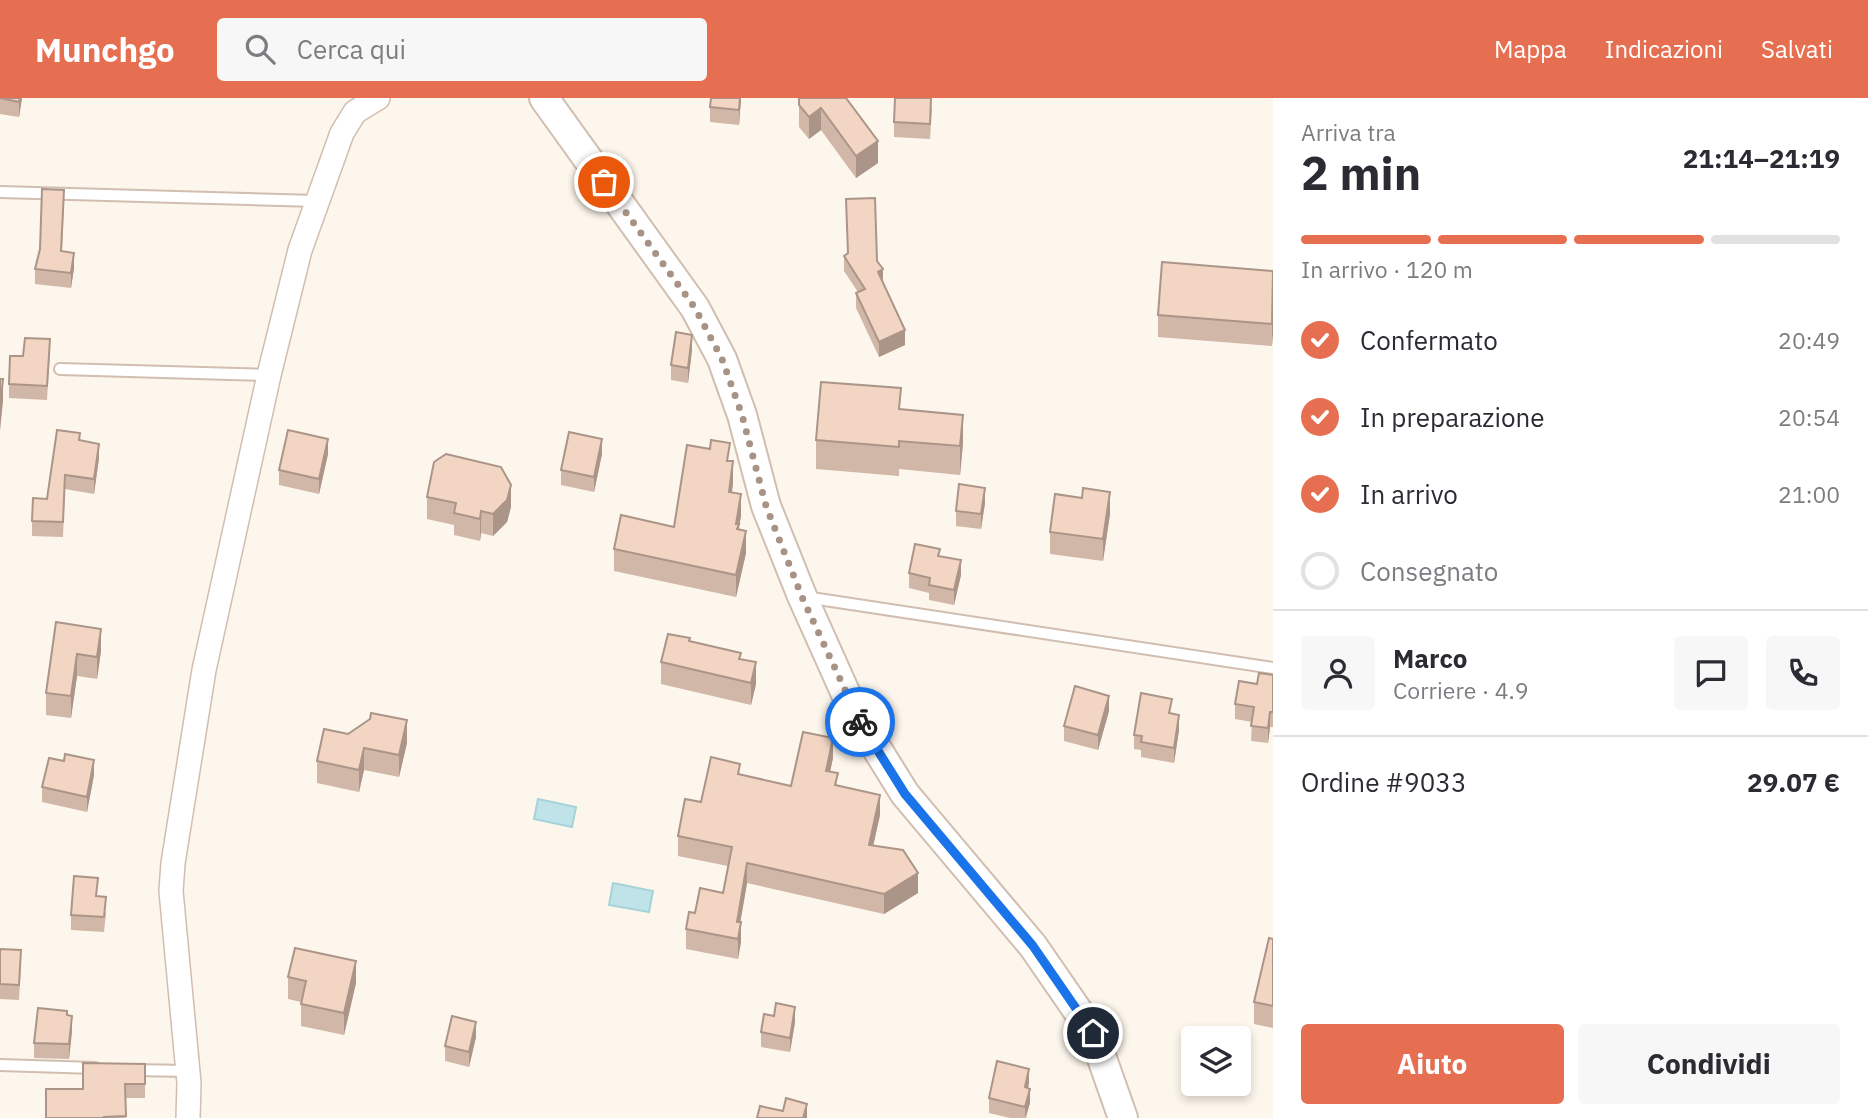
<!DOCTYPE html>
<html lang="it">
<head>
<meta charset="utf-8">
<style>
	:root { --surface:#fff; --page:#f7f7f7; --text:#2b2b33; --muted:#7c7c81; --line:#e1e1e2; --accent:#e76f51 }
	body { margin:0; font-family:"IBM Plex Sans",sans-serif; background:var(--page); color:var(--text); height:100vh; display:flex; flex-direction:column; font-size:26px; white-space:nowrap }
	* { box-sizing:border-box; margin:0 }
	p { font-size:23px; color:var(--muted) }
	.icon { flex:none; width:38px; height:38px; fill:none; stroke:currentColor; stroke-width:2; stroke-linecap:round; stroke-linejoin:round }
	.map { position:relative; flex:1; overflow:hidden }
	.drawer { display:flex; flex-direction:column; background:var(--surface); width:595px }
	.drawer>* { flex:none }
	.tools { position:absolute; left:1181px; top:928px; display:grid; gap:14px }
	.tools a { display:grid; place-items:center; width:70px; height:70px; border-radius:7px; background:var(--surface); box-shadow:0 4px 10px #0003; font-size:35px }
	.pin { position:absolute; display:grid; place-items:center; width:60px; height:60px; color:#fff; margin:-30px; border:4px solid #fff; border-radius:50%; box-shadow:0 2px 7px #0007 }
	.courier { position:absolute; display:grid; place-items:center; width:70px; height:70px; margin:-35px; border:5px solid #1a73e8; border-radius:50%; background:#fff; color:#222; box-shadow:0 2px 9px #0007 }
	.summary em { font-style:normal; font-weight:700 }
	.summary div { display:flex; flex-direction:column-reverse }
	.summary { display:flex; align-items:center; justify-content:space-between; height:119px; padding:0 28px }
	h1 { font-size:46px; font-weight:700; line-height:52px }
	.bar { display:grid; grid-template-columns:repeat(4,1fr); gap:10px 7px; align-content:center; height:84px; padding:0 28px }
	.bar i { height:9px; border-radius:5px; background:var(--line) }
	.bar .active { background:var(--accent) }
	.bar p { grid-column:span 4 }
	.line { display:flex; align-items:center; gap:18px; padding:0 28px; border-top:2px solid var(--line) }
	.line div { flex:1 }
	.round { display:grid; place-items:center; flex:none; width:74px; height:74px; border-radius:7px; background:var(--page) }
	ol { padding:0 28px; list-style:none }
	li { display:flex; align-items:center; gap:21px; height:77px }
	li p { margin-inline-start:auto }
	li .icon { padding:7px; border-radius:50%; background:var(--accent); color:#fff; stroke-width:4 }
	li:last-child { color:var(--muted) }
	li i { width:38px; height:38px; border:4px solid var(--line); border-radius:50% }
	.primary-button { display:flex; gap:14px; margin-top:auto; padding:14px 28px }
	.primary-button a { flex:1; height:80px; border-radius:7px; background:var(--accent); color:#fff; font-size:28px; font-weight:700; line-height:80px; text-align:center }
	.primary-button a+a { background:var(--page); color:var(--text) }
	header { display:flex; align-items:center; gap:42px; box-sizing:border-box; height:98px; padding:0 35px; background:var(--accent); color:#fff }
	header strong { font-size:33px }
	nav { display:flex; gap:38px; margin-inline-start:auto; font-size:24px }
	.search { width:490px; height:63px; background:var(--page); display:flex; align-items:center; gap:18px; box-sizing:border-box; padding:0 24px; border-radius:7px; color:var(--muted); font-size:26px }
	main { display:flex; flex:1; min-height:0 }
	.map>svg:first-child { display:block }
	.water { fill:#bfe3e8; stroke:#a5d3da; stroke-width:2 }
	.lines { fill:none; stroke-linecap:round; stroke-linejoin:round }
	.service-casing { stroke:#d1beb0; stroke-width:14 }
	.minor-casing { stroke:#d1beb0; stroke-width:26 }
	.tertiary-casing { stroke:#d1beb0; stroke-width:32 }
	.service { stroke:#fff; stroke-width:10 }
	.minor { stroke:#fff; stroke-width:23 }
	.tertiary { stroke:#fff; stroke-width:28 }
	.wall { fill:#d1b7a8 }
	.shaded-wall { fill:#aa9588 }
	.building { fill:#f3d5c3; stroke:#aa9588; stroke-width:2 }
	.done { stroke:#a89285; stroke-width:7; stroke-dasharray:0 12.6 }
	.route { stroke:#1a73e8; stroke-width:9 }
</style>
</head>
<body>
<header>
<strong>Munchgo</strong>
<div class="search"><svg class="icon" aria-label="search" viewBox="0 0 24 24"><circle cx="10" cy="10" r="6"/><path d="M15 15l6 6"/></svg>Cerca qui</div>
<nav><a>Mappa</a><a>Indicazioni</a><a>Salvati</a></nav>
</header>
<main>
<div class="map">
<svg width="1273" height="1020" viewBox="0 0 1273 1020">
	<rect width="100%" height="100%" fill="#fdf6ec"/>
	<g class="water">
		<path d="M538 701 576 709 572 729 534 721Z"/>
		<path d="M613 785 653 793 649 814 609 807Z"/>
	</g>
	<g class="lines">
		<defs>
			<g id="service">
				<path d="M0 94 316 103"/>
				<path d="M60 271 269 277"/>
				<path d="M805 499 1273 570"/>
				<path d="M0 967 95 970"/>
				<path d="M132 972 188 973"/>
			</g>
			<path id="minor" d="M188 1020 189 985 171 793 173 765 204 572 269 277 300 152 342 35 355 14 378 0"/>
			<path id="tertiary" d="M544 0 695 210 722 261 742 317 766 408 802 498 854 614 905 696 1033 848 1093 935 1123 1020"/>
		</defs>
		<use href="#service" class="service-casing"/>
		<use href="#minor" class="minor-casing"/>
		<use href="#tertiary" class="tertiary-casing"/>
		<use href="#service" class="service"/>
		<use href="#minor" class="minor"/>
		<use href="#tertiary" class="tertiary"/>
	</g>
	<g class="wall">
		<path d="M0 0H22L19 19 0 16Z"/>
		<path d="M741 0 739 27 710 24V9Z"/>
		<path d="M799 0H846L878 65 856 80 821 32 809 41 799 29Z"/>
		<path d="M932 8 930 41 894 39V24Z"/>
		<path d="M64 107 62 153 74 170 71 190 35 186V171Z"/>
		<path d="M848 155 877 163 883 183 905 247 879 259 856 210V195L858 194 844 173V158Z"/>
		<path d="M1273 173 1272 248 1158 239V217Z"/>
		<path d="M692 252 688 285 671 282V267Z"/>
		<path d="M50 256 47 302 9 300V286L23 258Z"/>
		<path d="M901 312 963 345 960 377 899 371V378L816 371V342Z"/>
		<path d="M80 343 99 360 94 396 65 391 63 439 32 438V423L47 401Z"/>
		<path d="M328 356 319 396 279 387V372Z"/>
		<path d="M602 356 594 394 561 387V372Z"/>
		<path d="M730 363 733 385 732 394 741 418 739 431 746 455 736 499 614 473V451L674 429Z"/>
		<path d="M427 399 511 409 507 424 493 438 481 435 480 443 454 437V427L427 421Z"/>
		<path d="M985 405 981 431 956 428V413Z"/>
		<path d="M1110 416 1103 463 1050 456V434Z"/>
		<path d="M940 458 961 477 954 507 929 502V495L909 490V475Z"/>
		<path d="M56 524 101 553 97 581 77 578 71 620 46 617V595Z"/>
		<path d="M690 543 756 586 751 607 661 586V564Z"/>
		<path d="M1273 577V629H1270L1268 645 1251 643 1252 624 1235 621V606L1257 586Z"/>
		<path d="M1109 613 1098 652 1064 643V628Z"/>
		<path d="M1172 615 1179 632 1174 665 1141 659V652L1134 651V637Z"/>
		<path d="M348 636 407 645 399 679 364 672 359 694 317 685V663Z"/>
		<path d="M833 660 830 674 838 688 880 717 873 747 918 795 884 816 747 785 740 824 741 844 738 861 686 851V831L695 815 723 795 728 768 678 758V738L701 704 740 676 791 688Z"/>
		<path d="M94 677 87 714 42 704V689Z"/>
		<path d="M106 814 104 834 71 832V817Z"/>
		<path d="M1273 841V930L1254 926V904Z"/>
		<path d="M0 851 21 867 19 902 0 901Z"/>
		<path d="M288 879 356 885 344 937 301 928V904L288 901Z"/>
		<path d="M67 917 72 933 69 961 34 960V945Z"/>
		<path d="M795 924 790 954 761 949V934Z"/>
		<path d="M476 939 469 969 445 963V948Z"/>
		<path d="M145 966V1000H125L126 1020H46L83 991Z"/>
		<path d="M1029 985 1028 990 1030 1005 1026 1020H1010L989 1015V1000Z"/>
	</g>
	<g class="shaded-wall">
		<path d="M20 0H22L19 19V4Z"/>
		<path d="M740 0H741L739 27V12Z"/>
		<path d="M821 10V32L809 41V19Z"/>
		<path d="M878 43V65L856 80V58Z"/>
		<path d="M74 155V170L71 190V175Z"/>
		<path d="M883 171V186L878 174Z"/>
		<path d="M1273 214V236L1272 248V226Z"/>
		<path d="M905 232V247L879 259V244Z"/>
		<path d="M692 237V252L688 285V270Z"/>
		<path d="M3 281V303L0 333V311Z"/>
		<path d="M963 317V345L960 377V348Z"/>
		<path d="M328 341V356L319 396V381Z"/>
		<path d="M602 341V356L594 394V379Z"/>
		<path d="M99 346V360L94 396V381Z"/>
		<path d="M733 363V385L729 416V394Z"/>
		<path d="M511 387V409L507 424 493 438V416Z"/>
		<path d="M985 390V405L981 431V416Z"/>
		<path d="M1110 394V416L1103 463V441Z"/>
		<path d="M741 396V418L737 438 736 426Z"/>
		<path d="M481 413V435L480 443V421Z"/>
		<path d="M746 433V455L736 499V477Z"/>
		<path d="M961 462V477L954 507V492Z"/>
		<path d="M101 531V553L97 581V559Z"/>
		<path d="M77 556V578L71 620V598Z"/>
		<path d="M756 564V586L751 607V585Z"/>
		<path d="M1109 598V613L1098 652V637Z"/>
		<path d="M1270 614V629L1268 645V630Z"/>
		<path d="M1179 617V632L1174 665V650Z"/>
		<path d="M407 622V645L399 679V657Z"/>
		<path d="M833 640V660L826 693V673Z"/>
		<path d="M364 650V672L359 694V672Z"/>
		<path d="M94 662V677L87 714V699Z"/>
		<path d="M880 697V717L869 767V747Z"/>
		<path d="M747 765V785L737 844V824Z"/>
		<path d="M918 775V795L884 816V796Z"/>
		<path d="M741 824V844L738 861V841Z"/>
		<path d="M356 863V885L344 937V915Z"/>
		<path d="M795 909V924L790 954V940Z"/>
		<path d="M72 918V933L69 961V946Z"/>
		<path d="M476 924V939L469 969V954Z"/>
		<path d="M1029 971V985L1025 1004V989Z"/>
		<path d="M1030 991V1005L1025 1020V1009Z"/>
		<path d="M807 1006V1020H803Z"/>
	</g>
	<g class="building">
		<path d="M0 0H20L19 4Z"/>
		<path d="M711 0H740L739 12 710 9Z"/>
		<path d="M799 0H846L878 43 856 58 821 10 809 19 799 7Z"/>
		<path d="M895 0H931L930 26 894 24Z"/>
		<path d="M42 91 64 92 61 153 74 155 71 175 35 171 40 151Z"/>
		<path d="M875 100 877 163 883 171 878 174 905 232 879 244 856 195 865 191 844 158 848 155 846 101Z"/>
		<path d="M1162 164 1273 173 1272 226 1158 217Z"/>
		<path d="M676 234 692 237 688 270 671 267Z"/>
		<path d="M25 240 50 241 47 288 9 286 10 258H23Z"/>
		<path d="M0 281H3L0 311Z"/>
		<path d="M821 284 901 290 899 311 963 317 960 348 899 343V349L816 342Z"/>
		<path d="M57 332 80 335 79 342 99 346 94 381 65 377 63 424 32 423 33 400 47 401Z"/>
		<path d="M288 332 328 341 319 381 279 372Z"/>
		<path d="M569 334 602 341 594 379 561 372Z"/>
		<path d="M711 342 730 345 727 363H733L729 394 741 396 736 426H739L737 431 746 433 736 477 614 451 621 417 674 429 687 347 710 351Z"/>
		<path d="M446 356 501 369 511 387 507 402 493 416 481 413 480 421 454 415 456 405 427 399 434 364Z"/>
		<path d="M959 386 985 390 981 416 956 413Z"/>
		<path d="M1083 390 1110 394 1103 441 1050 434 1055 396 1082 400Z"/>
		<path d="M915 446 940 451 938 458 961 462 954 492 929 487 930 480 909 475Z"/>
		<path d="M56 524 101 531 97 559 77 556 71 598 46 595Z"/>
		<path d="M668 536 690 540 689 543 741 555 739 561 756 564 751 585 661 564Z"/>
		<path d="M1259 575 1273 577V614H1270L1268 630 1251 628 1254 609 1235 606 1239 583 1257 586Z"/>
		<path d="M1075 588 1109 598 1098 637 1064 628Z"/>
		<path d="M1141 595 1172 601 1169 615 1179 617 1174 650 1141 644 1142 638 1134 637Z"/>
		<path d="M371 615 407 622 399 657 364 650 359 672 317 663 324 631 348 636 370 621Z"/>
		<path d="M803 634 833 640 826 673 838 675 835 687 880 697 869 747 903 752 918 775 884 796 747 765 737 824H741L738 841 686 831 689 814 695 815 700 790 723 795 732 749 678 738 685 701 701 704 711 659 740 666 738 676 791 688Z"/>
		<path d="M65 656 94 662 87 699 42 689 49 660 64 663Z"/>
		<path d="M74 778 98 780 96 798 106 799 104 819 71 817Z"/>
		<path d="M1269 840 1273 841V908L1254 904Z"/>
		<path d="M295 850 356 863 344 915 301 906 306 883 288 879Z"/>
		<path d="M0 851 21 852 19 887 0 886Z"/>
		<path d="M776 905 795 909 790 940 761 934 764 916 774 918Z"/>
		<path d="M38 910 67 913V917L72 918 69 946 34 945Z"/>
		<path d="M452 918 476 924 469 954 445 948Z"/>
		<path d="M997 963 1029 971 1025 989 1030 991 1025 1009 989 1000Z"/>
		<path d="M83 965 145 966V986H125L126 1018 104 1019V1020H46V991H83Z"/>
		<path d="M786 1000 807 1006 803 1020H757L760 1008 783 1013Z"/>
	</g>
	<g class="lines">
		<path class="done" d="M604 84 695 210 722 261 742 317 766 408 802 499 860 624"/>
		<path class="route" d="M860 624 905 696 1033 848 1093 935"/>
	</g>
</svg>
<div class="tools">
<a><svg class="icon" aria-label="layers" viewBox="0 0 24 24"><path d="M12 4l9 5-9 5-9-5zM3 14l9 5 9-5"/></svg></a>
</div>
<div class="pin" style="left:604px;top:84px;background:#ea580c"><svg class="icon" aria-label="bag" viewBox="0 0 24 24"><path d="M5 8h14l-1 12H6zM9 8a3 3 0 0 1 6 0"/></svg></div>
<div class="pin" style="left:1093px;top:935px;background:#1f2937"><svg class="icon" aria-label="home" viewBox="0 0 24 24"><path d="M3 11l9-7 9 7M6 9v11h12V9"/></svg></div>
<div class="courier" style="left:860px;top:624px"><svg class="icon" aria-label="bike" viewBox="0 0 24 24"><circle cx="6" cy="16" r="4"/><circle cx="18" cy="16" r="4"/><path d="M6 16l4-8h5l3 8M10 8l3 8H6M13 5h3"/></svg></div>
</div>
<section class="drawer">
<div class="summary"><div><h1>2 min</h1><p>Arriva tra</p></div><em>21:14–21:19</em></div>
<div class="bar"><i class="active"></i><i class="active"></i><i class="active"></i><i></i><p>In arrivo · 120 m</p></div>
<ol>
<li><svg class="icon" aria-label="check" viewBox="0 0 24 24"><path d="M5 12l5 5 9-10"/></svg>Confermato<p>20:49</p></li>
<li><svg class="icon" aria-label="check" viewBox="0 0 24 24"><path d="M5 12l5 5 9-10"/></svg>In preparazione<p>20:54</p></li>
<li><svg class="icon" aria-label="check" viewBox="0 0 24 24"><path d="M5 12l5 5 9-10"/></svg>In arrivo<p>21:00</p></li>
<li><i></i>Consegnato</li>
</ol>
<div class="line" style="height:126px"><a class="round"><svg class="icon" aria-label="person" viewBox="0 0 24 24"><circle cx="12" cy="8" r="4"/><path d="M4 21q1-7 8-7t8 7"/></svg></a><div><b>Marco</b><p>Corriere · 4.9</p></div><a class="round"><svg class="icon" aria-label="chat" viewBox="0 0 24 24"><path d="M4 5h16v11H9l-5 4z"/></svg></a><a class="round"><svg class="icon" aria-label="phone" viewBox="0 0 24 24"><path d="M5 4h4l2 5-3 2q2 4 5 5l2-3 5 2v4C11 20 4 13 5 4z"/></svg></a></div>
<div class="line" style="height:91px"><div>Ordine #9033</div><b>29.07 €</b></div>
<div class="primary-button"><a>Aiuto</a><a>Condividi</a></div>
</section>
</main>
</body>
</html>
